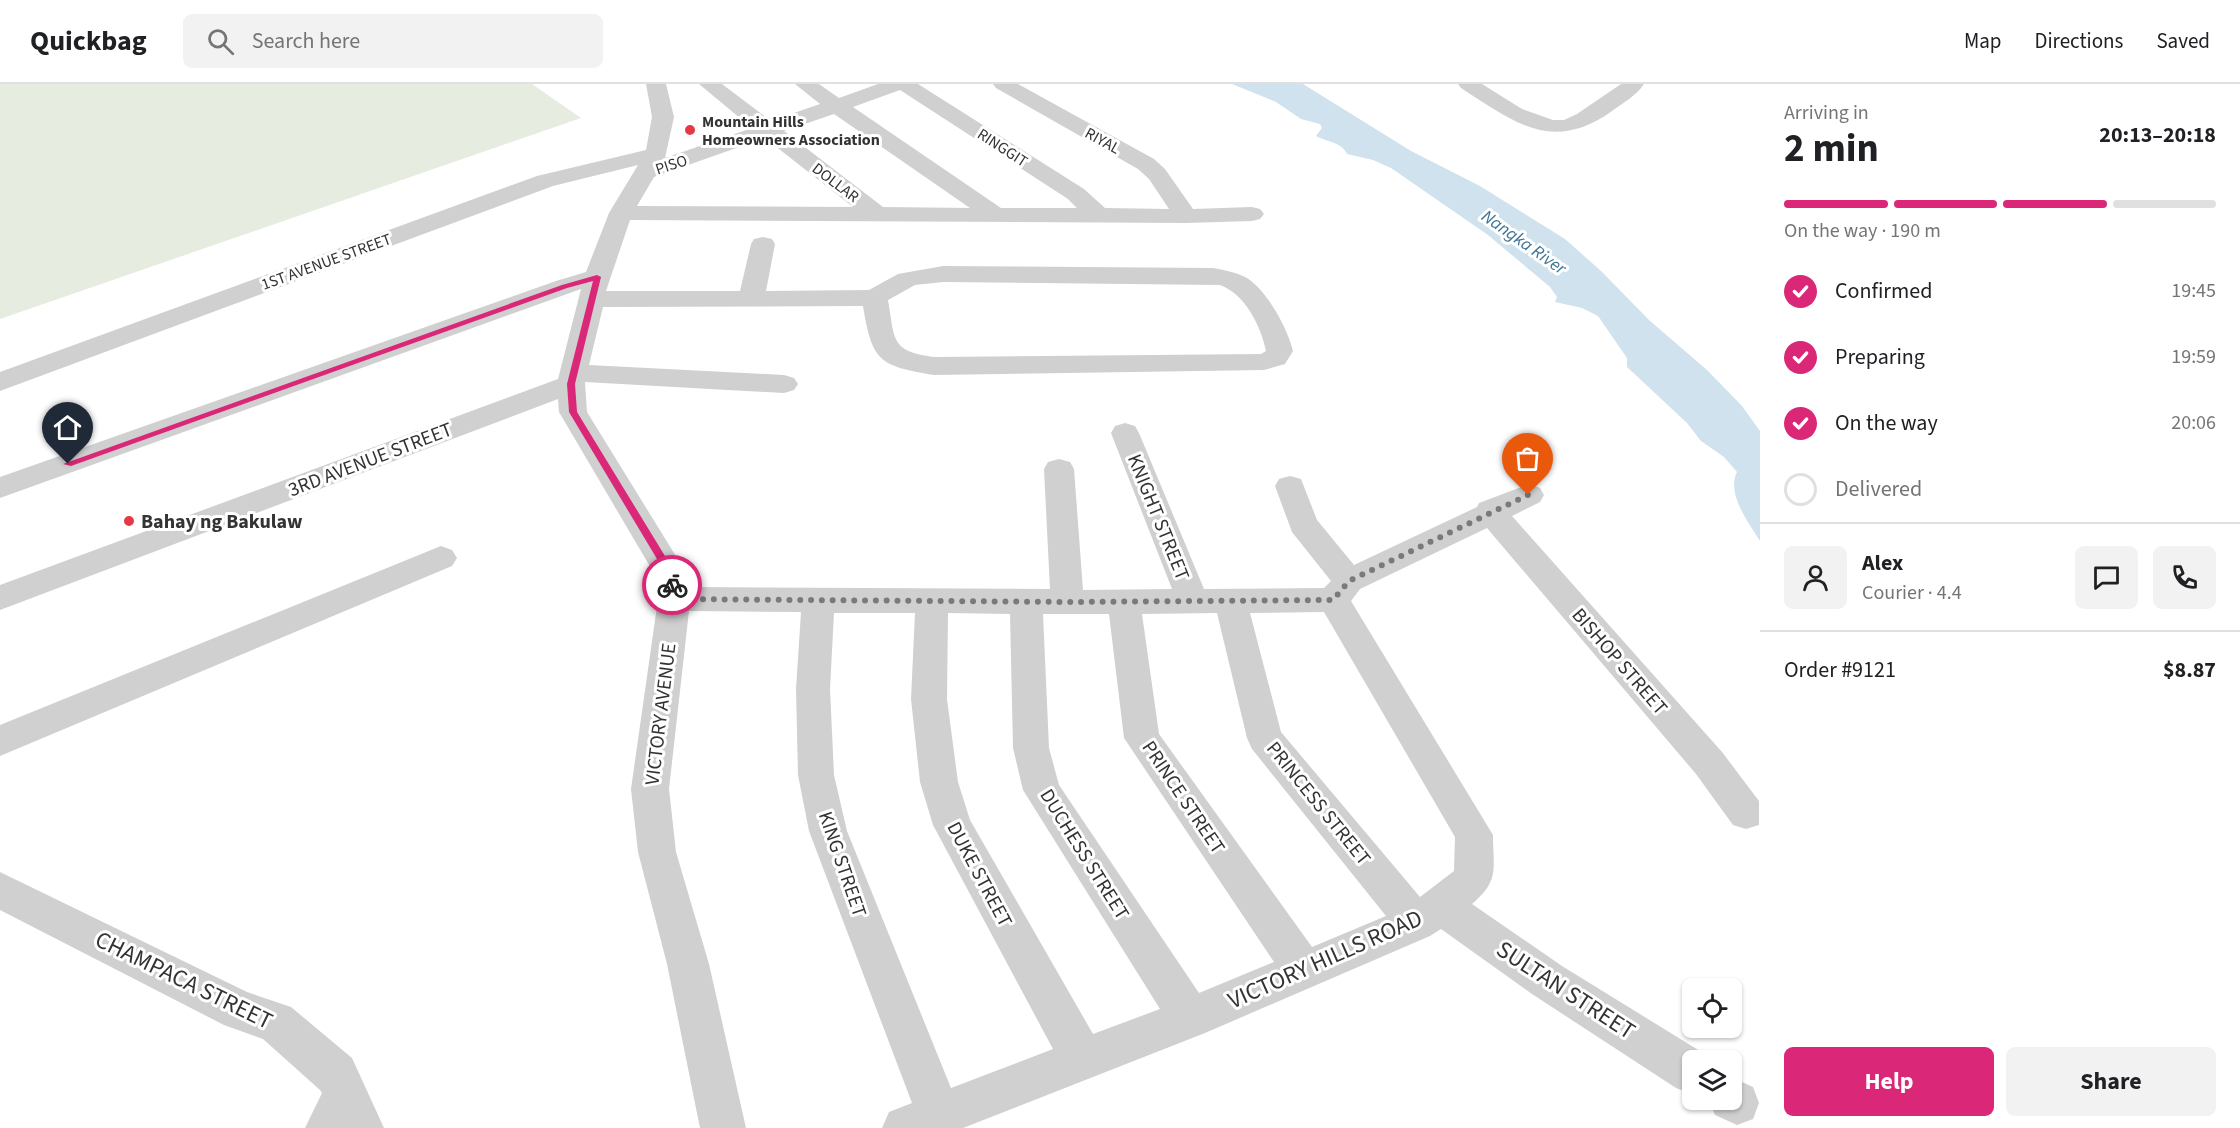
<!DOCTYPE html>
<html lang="en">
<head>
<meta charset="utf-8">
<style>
	:root { --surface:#fff; --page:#f2f2f2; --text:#202124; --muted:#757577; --line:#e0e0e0; --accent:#db2777 }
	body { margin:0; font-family:"Source Sans 3",sans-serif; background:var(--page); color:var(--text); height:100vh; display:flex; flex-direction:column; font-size:22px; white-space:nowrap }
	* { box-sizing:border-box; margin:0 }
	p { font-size:20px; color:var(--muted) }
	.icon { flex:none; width:33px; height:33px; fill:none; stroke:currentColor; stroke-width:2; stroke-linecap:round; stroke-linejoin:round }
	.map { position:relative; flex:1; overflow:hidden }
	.side { display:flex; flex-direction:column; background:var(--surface); width:480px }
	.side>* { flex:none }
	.controls { position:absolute; left:1682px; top:894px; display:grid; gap:12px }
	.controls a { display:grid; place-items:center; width:60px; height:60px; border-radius:9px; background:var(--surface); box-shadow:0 2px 4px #0004; font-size:30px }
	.pin { position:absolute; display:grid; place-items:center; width:51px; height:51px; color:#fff; margin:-62px -26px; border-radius:50% 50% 50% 0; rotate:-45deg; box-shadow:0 0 6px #0007 }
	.pin .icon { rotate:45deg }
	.courier { position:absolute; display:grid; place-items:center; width:60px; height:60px; margin:-30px; border:4px solid #db2777; border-radius:50%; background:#fff; color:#222; box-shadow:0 2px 8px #0007 }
	.summary em { font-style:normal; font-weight:700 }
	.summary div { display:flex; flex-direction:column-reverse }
	.summary { display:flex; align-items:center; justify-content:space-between; height:102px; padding:0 24px }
	h1 { font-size:39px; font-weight:700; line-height:45px }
	.bar { display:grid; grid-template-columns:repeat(4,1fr); gap:9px 6px; align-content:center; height:72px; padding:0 24px }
	.bar i { height:8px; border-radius:4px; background:var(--line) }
	.bar .active { background:var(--accent) }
	.bar p { grid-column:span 4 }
	.line { display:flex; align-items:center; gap:15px; padding:0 24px; border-top:2px solid var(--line) }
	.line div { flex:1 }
	.round { display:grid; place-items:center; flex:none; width:63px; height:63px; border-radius:9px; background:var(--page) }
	ol { padding:0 24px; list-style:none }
	li { display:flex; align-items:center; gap:18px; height:66px }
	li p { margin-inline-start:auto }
	li .icon { padding:6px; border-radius:50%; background:var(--accent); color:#fff; stroke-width:4 }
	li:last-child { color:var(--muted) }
	li i { width:33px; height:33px; border:3px solid var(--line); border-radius:50% }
	.button { display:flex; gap:12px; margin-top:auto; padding:12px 24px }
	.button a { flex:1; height:69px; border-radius:9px; background:var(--accent); color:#fff; font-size:24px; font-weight:700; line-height:69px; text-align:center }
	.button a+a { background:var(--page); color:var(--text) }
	header { display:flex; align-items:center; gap:36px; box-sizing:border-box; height:84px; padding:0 30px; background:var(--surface); border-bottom:2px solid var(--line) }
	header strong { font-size:28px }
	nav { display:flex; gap:33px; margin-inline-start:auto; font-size:21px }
	.search { width:420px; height:54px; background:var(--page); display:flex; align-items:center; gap:15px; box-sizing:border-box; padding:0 21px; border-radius:9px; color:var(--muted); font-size:22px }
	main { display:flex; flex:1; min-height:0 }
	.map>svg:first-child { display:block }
	.green { fill:#e6ecdf }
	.water { fill:#cfe2ee }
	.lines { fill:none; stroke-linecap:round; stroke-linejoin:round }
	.minor { fill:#d0d0d0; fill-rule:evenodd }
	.route { fill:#db2777 }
	.done { stroke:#7a7a7a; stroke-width:6; stroke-dasharray:0 10.8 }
	.poi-dot { fill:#e63946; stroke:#fff; stroke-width:2 }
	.labels { text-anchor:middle; stroke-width:6; stroke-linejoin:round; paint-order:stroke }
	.far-poi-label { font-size:16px; font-weight:bold; fill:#333; stroke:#fff; text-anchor:start }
	.far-street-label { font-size:16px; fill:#333; stroke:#fff }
	.far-water-label { font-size:18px; font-style:italic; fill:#3f7597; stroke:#fff }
	.street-label { font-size:20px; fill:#333; stroke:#fff }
	.poi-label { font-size:20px; font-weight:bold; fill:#333; stroke:#fff; text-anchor:start }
	.near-street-label { font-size:24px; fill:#333; stroke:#fff }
</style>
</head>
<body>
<header>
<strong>Quickbag</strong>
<div class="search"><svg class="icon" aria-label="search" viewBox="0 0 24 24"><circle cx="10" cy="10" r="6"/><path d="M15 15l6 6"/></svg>Search here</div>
<nav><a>Map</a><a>Directions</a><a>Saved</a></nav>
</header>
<main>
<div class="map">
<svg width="1760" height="1044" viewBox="0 0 1760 1044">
	<rect width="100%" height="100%" fill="#fff"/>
	<path class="green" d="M0 0H532L581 34 0 235Z"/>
	<path class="water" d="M1232 0H1303L1411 67 1480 102 1565 155 1601 187 1649 236 1707 286 1742 322 1760 347V457C1749 439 1726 410 1737 388L1724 373 1701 357 1687 339 1627 283V274L1598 232 1582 224 1555 218 1557 213 1550 203 1488 151 1391 84 1373 76 1347 70C1342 58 1327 58 1316 52L1322 44 1320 40 1301 35 1276 18Z"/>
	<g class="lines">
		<g class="minor">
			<path d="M646 0H666L674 33 665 74 752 44 699 0H722L771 37 820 20 795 0H819L839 14 878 0H918L1084 105 1105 124 1169 125 1149 95 1138 85 996 4 993 0H1018L1154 75 1165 85 1193 125 1252 123 1260 125 1264 130 1260 135 1252 137 1186 139 630 136 606 207H740L751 160 754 155 763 153 772 155 775 160 766 207 869 206 898 190 943 182 1213 184C1224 186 1235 188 1245 193 1266 204 1288 245 1293 267L1285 280 1264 286 934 291C879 282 872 277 863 222L603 223 589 281 784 291 794 294 798 300 794 306 784 309 585 298 587 328 682 482 687 490 689 503 1050 505 1044 385 1048 378 1059 375 1070 378 1074 385 1083 506 1172 505 1111 349 1115 342 1125 339 1135 342 1139 349 1204 505 1324 504 1331 497 1292 448 1275 402 1279 395 1290 392 1301 395 1317 436 1354 481 1477 423 1479 419 1529 400 1540 404 1544 411 1540 418 1512 432 1722 668 1759 717V741L1746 745 1733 741 1696 690 1487 444 1360 505 1351 517 1493 751C1493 785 1500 796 1472 820L1562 882 1708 972 1709 976H1692V1010L1676 1004 1532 910 1441 845 1430 852 1205 949 963 1044H882L889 1028 912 1019 809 747 798 691 796 605 801 528 689 527 669 705 676 768 709 880 746 1044H700L667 880 638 768 631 705 658 515 655 491 559 328 558 315 0 526V501L558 295 581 205 0 414V393L556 197 586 188 609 129 638 81 553 102 0 307V288L537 92 646 66 652 33ZM900 6 1068 115 1077 124H1001L853 23ZM834 30 970 124 883 123 784 47ZM765 54 853 123 637 122 654 93ZM943 198 1220 201C1245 210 1261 242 1266 267L1261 270 934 273C890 267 895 256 888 216L915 201ZM1324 528 1455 753 1454 787 1420 813 1281 648 1250 529ZM834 529H915L911 615 920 698 933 741 1053 965 951 1004 847 747 834 691 830 605ZM948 529 1010 530 1013 664 1023 706 1160 925 1093 950 970 736 958 698 947 615ZM1217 529 1247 654 1252 665 1386 832 1312 863 1159 650 1142 530ZM1043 530H1109L1124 654 1274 878 1199 909 1059 701 1049 664Z"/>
			<path d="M1458 0H1482L1522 25 1553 36H1564L1577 30 1621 0H1644C1637 11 1623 19 1612 27 1552 70 1514 38 1461 4Z"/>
			<path d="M441 462 452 466 457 474 452 482 0 672V641Z"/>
			<path d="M0 788 247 908 291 923 352 974 384 1044H305L322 1009 320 1006 263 955 224 941 0 826Z"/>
			<path d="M1731 993 1753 1003 1759 1019 1753 1035 1737 1041 1715 1031 1709 1016H1731Z"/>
		</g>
	</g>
	<path class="route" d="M597 191 601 193 575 300 577 328 676 490V503H669L666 490 569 328 567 300 593 197 567 204 71 382 63 380 562 201Z"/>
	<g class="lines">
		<path class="done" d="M672 501 674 515 1067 518 1333 516 1349 497 1528 411"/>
	</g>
	<g class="poi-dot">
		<circle cx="690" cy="46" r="6"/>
		<circle cx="129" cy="437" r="6"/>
	</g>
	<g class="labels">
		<g class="far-poi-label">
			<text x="702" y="43">Mountain Hills<tspan x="702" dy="18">Homeowners Association</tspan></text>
		</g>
		<g class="far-street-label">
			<text transform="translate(1103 56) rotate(29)" y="6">RIYAL</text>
			<text transform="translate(1003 63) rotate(33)" y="6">RINGGIT</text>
			<text transform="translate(671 80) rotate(-18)" y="6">PISO</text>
			<text transform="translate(836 98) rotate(37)" y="6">DOLLAR</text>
			<text transform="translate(326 177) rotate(-20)" y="6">1ST AVENUE STREET</text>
		</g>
		<g class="far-water-label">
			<text transform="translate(1524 158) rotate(35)" y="6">Nangka River</text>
		</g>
		<g class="street-label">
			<text transform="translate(370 375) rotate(-21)" y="7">3RD AVENUE STREET</text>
			<text transform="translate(1159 433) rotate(68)" y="7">KNIGHT STREET</text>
			<text transform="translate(1620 577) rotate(49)" y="7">BISHOP STREET</text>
			<text transform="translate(660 630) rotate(-83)" y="7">VICTORY AVENUE</text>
			<text transform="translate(1184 713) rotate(56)" y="7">PRINCE STREET</text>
			<text transform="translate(1319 719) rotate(51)" y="7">PRINCESS STREET</text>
			<text transform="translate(1085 770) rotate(58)" y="7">DUCHESS STREET</text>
			<text transform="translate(843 780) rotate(71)" y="7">KING STREET</text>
			<text transform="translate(980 790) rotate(62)" y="7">DUKE STREET</text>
		</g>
		<g class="poi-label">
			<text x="141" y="444">Bahay ng Bakulaw</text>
		</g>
		<g class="near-street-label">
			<text transform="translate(1325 875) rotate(-24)" y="8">VICTORY HILLS ROAD</text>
			<text transform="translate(184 896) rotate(26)" y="8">CHAMPACA STREET</text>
			<text transform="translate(1566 906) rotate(33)" y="8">SULTAN STREET</text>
		</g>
	</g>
</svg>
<div class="controls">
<a><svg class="icon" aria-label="locate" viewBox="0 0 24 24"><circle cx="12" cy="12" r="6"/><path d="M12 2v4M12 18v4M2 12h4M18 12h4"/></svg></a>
<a><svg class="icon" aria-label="layers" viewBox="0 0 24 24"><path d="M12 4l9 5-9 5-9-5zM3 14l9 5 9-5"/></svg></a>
</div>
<div class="pin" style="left:1528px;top:411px;background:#ea580c"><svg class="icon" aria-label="bag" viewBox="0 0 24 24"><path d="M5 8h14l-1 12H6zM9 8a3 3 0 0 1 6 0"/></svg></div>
<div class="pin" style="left:68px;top:380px;background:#1f2937"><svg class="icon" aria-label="home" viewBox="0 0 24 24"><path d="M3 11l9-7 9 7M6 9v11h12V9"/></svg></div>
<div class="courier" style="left:672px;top:501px"><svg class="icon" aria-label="bike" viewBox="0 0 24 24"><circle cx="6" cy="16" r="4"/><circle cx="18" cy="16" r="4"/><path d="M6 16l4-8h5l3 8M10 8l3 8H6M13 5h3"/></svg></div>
</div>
<section class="side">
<div class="summary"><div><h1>2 min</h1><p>Arriving in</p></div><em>20:13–20:18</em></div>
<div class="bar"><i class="active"></i><i class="active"></i><i class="active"></i><i></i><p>On the way · 190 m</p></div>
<ol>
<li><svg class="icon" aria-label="check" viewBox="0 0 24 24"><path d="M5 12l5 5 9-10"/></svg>Confirmed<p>19:45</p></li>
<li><svg class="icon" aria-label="check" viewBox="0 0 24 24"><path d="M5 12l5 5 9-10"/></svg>Preparing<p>19:59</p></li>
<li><svg class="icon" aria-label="check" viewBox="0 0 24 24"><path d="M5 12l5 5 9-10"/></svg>On the way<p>20:06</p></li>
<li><i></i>Delivered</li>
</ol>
<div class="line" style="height:108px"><a class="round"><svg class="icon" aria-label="person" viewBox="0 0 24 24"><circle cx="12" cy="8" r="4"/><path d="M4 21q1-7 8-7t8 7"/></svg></a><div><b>Alex</b><p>Courier · 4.4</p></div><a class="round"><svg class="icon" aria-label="chat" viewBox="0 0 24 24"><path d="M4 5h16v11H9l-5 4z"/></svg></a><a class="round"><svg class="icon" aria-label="phone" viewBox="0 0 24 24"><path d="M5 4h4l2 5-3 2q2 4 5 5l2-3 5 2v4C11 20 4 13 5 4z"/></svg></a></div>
<div class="line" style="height:78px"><div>Order #9121</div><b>$8.87</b></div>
<div class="button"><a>Help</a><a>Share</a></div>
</section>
</main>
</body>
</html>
